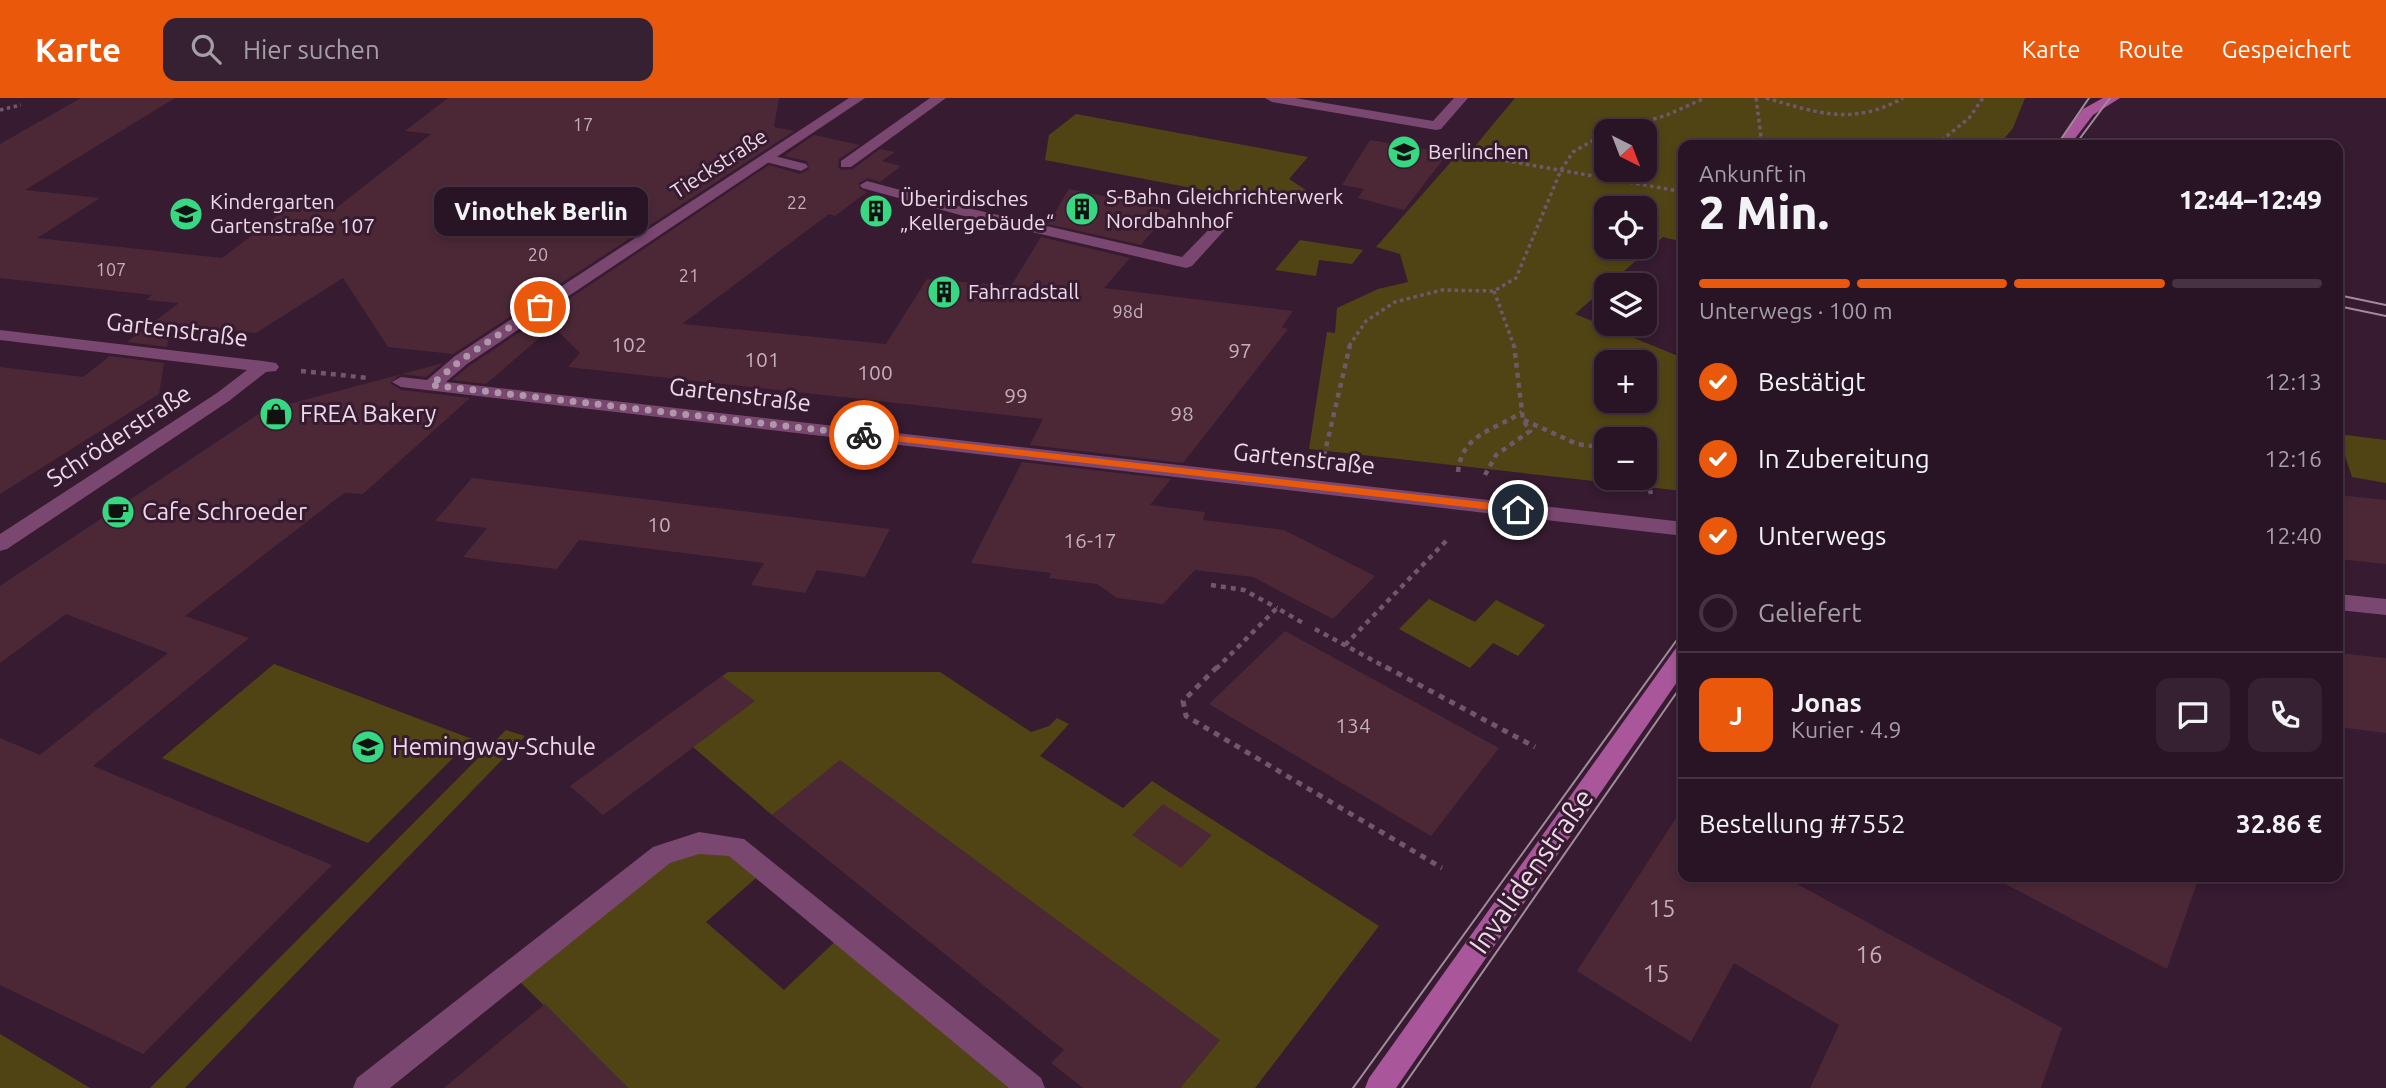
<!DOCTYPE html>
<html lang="de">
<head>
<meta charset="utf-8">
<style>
	:root { --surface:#291425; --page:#352132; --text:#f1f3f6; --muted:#a59ea7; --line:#453342; --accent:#ea580c }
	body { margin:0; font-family:Ubuntu,sans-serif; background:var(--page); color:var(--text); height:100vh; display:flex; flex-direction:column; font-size:26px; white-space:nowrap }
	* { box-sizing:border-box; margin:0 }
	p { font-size:23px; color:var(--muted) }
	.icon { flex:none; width:38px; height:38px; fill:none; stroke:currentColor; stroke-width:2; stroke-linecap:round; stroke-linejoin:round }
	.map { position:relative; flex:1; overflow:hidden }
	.details { position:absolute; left:1678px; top:42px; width:665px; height:742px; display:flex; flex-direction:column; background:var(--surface); border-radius:14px; box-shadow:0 4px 10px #0003,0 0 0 2px var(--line) }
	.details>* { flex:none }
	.needle { width:46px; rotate:138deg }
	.tools { position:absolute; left:1594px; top:21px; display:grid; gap:14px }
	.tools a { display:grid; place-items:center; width:63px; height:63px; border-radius:14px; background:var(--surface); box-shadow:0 4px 10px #0003,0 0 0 2px var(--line); font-size:35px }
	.pin { position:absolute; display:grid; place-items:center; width:60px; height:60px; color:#fff; margin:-30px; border:4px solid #fff; border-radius:50%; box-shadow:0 2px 7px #0007 }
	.courier { position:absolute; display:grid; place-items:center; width:70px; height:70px; margin:-35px; border:5px solid #ea580c; border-radius:50%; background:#fff; color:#222; box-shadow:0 2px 9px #0007 }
	.bubble { position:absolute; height:49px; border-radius:14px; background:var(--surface); box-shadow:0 4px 10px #0003,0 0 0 2px var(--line); font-size:23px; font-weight:800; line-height:49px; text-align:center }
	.overview em { font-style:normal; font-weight:800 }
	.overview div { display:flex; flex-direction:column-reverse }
	.overview { display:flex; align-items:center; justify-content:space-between; height:119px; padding:0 21px }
	h1 { font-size:46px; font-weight:800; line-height:52px }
	.bar { display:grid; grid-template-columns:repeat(4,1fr); gap:10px 7px; align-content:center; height:84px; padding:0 21px }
	.bar i { height:9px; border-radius:5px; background:var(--line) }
	.bar .active { background:var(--accent) }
	.bar p { grid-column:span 4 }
	.line { display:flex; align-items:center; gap:18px; padding:0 21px; border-top:2px solid var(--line) }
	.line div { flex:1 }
	.round { display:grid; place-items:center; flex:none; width:74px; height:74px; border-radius:14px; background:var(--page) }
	ol { padding:0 21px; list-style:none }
	li { display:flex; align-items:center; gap:21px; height:77px }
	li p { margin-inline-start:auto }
	li .icon { padding:7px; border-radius:50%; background:var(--accent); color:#fff; stroke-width:4 }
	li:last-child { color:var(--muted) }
	li i { width:38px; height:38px; border:4px solid var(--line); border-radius:50% }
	header { display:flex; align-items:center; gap:42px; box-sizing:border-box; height:98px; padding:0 35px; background:var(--accent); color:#fff }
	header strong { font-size:33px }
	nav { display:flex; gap:38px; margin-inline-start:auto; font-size:24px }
	.search { width:490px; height:63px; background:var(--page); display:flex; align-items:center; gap:18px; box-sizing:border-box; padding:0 24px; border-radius:14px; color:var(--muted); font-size:26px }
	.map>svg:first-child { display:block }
	.green { fill:#514414; fill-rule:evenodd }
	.building { fill:#4c2837 }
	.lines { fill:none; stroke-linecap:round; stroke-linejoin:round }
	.path-far2 { stroke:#70576b; stroke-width:3.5; stroke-dasharray:3.5 3.5; stroke-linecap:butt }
	.path-far1 { stroke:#70576b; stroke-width:4.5; stroke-dasharray:5 5; stroke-linecap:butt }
	.path { stroke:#70576b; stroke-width:5; stroke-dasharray:6 6; stroke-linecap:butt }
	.lane { fill:#7a4771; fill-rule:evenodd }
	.street { fill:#7a4771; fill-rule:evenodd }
	.secondary { fill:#a9569a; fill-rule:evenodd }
	.tram { stroke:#a28b9c; stroke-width:2 }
	.route { fill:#ea580c }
	.done { stroke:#ad97a8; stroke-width:7; stroke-dasharray:0 12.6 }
	.labels { text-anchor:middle; stroke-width:6; stroke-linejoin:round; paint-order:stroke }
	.far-number-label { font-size:18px; fill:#c5aebc }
	.far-poi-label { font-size:21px; fill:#eddae8; stroke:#371b31; text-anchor:start }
	.far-street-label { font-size:21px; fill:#eddae8; stroke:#371b31 }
	.number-label { font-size:21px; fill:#c5aebc }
	.street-label { font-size:24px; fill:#eddae8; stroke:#371b31 }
	.poi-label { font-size:24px; fill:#eddae8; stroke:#371b31; text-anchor:start }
	.near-number-label { font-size:24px; fill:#c5aebc }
	.near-street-label { font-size:28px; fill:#eddae8; stroke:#371b31 }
</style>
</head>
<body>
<header>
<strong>Karte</strong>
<div class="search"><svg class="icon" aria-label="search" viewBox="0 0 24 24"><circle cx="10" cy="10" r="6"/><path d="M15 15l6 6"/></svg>Hier suchen</div>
<nav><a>Karte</a><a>Route</a><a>Gespeichert</a></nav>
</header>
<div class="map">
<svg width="2386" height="990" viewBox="0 0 2386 990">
	<rect width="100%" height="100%" fill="#371b31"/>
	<g class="green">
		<path d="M1515 0H2025L2013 30 1999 47H1684L1683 144 1663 139 1575 216 1683 260V393L1309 351 1327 234 1335 235 1337 210 1378 191 1408 184 1400 156 1376 149 1457 57 1466 59ZM1606 33H1645V72H1606ZM1606 110H1645V149H1606ZM1606 264H1645V303H1606ZM1645 341V380H1606V341Z"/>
		<path d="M1076 16 1308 59 1289 81 1306 92 1292 109 1045 62 1049 37Z"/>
		<path d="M1300 142 1363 152 1352 166 1319 162 1316 178 1275 172Z"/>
		<path d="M2338 336 2386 342V385L2352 379Z"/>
		<path d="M1429 501 1475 524 1496 502 1545 527 1518 558 1493 545 1470 570 1399 531Z"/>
		<path d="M274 566 472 641 368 745 162 660Z"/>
		<path d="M728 574H940L1031 634 1049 628 1057 620 1069 626 1040 658 1123 710 1152 683 1379 828 1255 990H1180L1219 943 840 663 772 717 693 649 722 578Z"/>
		<path d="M506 632 525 638 185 990H150Z"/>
		<path d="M699 745 765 772 706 824 784 892 843 836 1031 990H628L511 875 662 757Z"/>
		<path d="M0 936 90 990H0Z"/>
	</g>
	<g class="building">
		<path d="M81 0H175L25 92 100 100 37 140 222 160 293 106 336 110 431 36 405 33 448 0H779L774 29 794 33 453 256 388 249 343 180 256 235 171 225 167 249 127 244 179 205 146 202 152 197 0 180V46Z"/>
		<path d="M814 37 860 47 839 61 838 69 841 72 853 71 880 51 895 54 882 63 901 68 880 84 868 80 859 85 860 91 867 94 835 118 829 116 682 226 886 246 927 181 1011 188 1041 139 1130 160 1104 190 1293 213 1282 229 1288 231 1183 365 1030 347 1043 321 568 269 580 255 553 228 486 286 452 282 469 268 769 67 800 76 809 71 807 63 784 58Z"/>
		<path d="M1370 42 1448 55 1404 112 1358 100 1364 91 1342 87Z"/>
		<path d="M1069 91 1171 112 1141 147 1048 126Z"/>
		<path d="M110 258 164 265 159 296 0 396V269L83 279Z"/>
		<path d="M443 265 426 279 401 276 390 285 401 292 470 300 363 396 344 395 185 518 249 540 93 668 332 767 143 956 0 887V640L40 657 168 555 66 516 0 565V488L263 313Z"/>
		<path d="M1022 364 1171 381 1150 407 1205 414 1203 422 1284 432 1375 478 1333 521 1253 479 1195 472 1163 506 1117 500 1097 486 1049 480 1051 475 971 465Z"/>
		<path d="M472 380 890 431 865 479 817 472 805 495 751 487 764 465 579 442 557 471 497 464 463 459 487 430 435 423Z"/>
		<path d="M2338 397 2386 402V466L2338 461Z"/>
		<path d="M1285 533 1499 650 1431 738 1209 606Z"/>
		<path d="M2338 555 2386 560V635L2338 629Z"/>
		<path d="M722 578 755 603 603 717 570 688Z"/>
		<path d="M840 662 1220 942 1180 990H1083L1051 965 1064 952 772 717Z"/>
		<path d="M1163 706 1212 737 1181 770 1132 737Z"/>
		<path d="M1684 708V779H1784L2062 930 2041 990H1810L1839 927 1734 865 1691 944 1577 873Z"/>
		<path d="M1992 779H2199L2167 871Z"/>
		<path d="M545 906 628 990H444Z"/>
	</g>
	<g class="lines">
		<g class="path-far2">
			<path d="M1756 0 1761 38 1768 47"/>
			<path d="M1766 0C1818 15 1853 28 1903 0"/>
			<path d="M0 12 21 7"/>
			<path d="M1613 33 1667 17 1705 0"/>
			<path d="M1936 47 1969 20 1983 0"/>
			<path d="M1457 54 1684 94"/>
			<path d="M1494 193 1514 248"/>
			<path d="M1349 248 1366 223 1395 204 1442 192 1494 193 1516 180 1561 72 1573 54 1606 35"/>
		</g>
		<g class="path-far1">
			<path d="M301 273 369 280"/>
			<path d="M1524 322 1577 346 1606 350"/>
			<path d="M1324 358 1350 247"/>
			<path d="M1645 373 1651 396"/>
			<path d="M1458 374C1462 335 1494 333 1522 314"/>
			<path d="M1485 377 1496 357 1530 333 1523 322 1514 247"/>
			<path d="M1211 487 1244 492 1277 510"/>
			<path d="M1315 531 1389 571"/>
			<path d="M1345 547 1446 443"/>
			<path d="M1216 571 1277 510 1303 525"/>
		</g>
		<g class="path">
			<path d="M1217 569 1183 603 1186 618 1442 770"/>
			<path d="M1386 569 1535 649"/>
		</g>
		<g class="lane">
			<path d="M930 0H946L851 69H841V63Z"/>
			<path d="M767 56 806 66 808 69 801 73 762 63 760 60Z"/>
			<path d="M867 83 963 109 1182 159 1217 123H1227L1230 126 1192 168 1186 170 960 117 862 90 860 87Z"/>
			<path d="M699 734 744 741 1041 980 1045 990H1009L729 758 699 756 670 765 390 990H353L357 980 653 749Z"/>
		</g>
		<g class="street">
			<path d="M849 0H865L467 266 446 284 1684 424V438L401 289 392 284 401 279 427 282 455 258Z"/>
			<path d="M1265 0H1295L1433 23 1454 0H1468L1441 31 1436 32 1272 4Z"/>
			<path d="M0 232 263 263 276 265 279 269 276 273 266 274 229 303 7 451 0 453V436L217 295 247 272 0 242Z"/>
			<path d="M2338 496 2386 501V517L2338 512Z"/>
		</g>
		<g class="secondary">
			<path d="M2103 0H2120L2093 17 2070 47H2056L2083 11Z"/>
			<path d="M1684 548V574L1396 990H1365L1369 980 1676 550Z"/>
		</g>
		<g class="tram">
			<path d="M2057 47 2089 0"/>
			<path d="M2075 47 2110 0"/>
			<path d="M2338 197 2386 207"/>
			<path d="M2338 208 2386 218"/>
			<path d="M1353 990 1684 532"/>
			<path d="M1402 990 1684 584"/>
		</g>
	</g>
	<path class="route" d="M864 334 1518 408 1523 412 1518 415 860 339 859 337Z"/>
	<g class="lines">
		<path class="done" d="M540 209 461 262 431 287 864 337"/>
	</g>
	<defs>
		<symbol id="school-disc" viewBox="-11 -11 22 22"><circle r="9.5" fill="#36d881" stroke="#371b31"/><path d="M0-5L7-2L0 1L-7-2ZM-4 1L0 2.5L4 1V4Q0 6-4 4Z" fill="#111"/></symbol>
		<symbol id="building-disc" viewBox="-11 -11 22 22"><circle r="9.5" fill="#36d881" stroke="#371b31"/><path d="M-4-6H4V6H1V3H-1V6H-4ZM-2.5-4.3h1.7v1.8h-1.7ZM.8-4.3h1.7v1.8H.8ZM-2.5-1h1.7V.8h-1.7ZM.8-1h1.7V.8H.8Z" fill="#111"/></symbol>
		<symbol id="shop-disc" viewBox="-11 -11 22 22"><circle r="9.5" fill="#36d881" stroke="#371b31"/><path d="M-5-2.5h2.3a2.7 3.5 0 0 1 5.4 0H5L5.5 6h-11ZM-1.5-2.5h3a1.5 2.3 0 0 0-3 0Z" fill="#111"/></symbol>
		<symbol id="cafe-disc" viewBox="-11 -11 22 22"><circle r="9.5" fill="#36d881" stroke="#371b31"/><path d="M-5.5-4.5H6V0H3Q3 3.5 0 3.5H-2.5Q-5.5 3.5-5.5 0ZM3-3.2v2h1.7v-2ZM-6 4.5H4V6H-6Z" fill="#111"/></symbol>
	</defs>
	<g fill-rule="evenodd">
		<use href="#school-disc" x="1385" y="35" width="38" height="38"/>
		<use href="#building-disc" x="1063" y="92" width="38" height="38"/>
		<use href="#building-disc" x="857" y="94" width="38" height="38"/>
		<use href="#school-disc" x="167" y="97" width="38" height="38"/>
		<use href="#building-disc" x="925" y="175" width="38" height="38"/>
		<use href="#shop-disc" x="257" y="297" width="38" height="38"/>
		<use href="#cafe-disc" x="99" y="395" width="38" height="38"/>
		<use href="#school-disc" x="349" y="630" width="38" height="38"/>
	</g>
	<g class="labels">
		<g class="far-number-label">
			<text x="583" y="33">17</text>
			<text x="797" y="111">22</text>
			<text x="538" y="163">20</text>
			<text x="111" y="178">107</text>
			<text x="689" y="184">21</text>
			<text x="1128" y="220">98d</text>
		</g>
		<g class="far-poi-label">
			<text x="1428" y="61">Berlinchen</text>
			<text x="1106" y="106">S-Bahn Gleichrichterwerk<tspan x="1106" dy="24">Nordbahnhof</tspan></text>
			<text x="900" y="108">Überirdisches<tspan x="900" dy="24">„Kellergebäude“</tspan></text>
			<text x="210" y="111">Kindergarten<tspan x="210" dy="24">Gartenstraße 107</tspan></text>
			<text x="968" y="201">Fahrradstall</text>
		</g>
		<g class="far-street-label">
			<text transform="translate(719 66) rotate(-33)" y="7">Tieckstraße</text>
		</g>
		<g class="number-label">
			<text x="629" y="254">102</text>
			<text x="1240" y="260">97</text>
			<text x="762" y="269">101</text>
			<text x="875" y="282">100</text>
			<text x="1016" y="305">99</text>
			<text x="1182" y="323">98</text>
			<text x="659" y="434">10</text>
			<text x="1090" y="450">16-17</text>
			<text x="1353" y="635">134</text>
		</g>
		<g class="street-label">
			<text transform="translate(177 232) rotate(7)" y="8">Gartenstraße</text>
			<text transform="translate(740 297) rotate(7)" y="8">Gartenstraße</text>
			<text transform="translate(119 338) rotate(-33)" y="8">Schröderstraße</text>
			<text transform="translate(1304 361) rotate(6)" y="8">Gartenstraße</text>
		</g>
		<g class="poi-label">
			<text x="300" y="324">FREA Bakery</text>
			<text x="142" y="422">Cafe Schroeder</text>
			<text x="392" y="657">Hemingway-Schule</text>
		</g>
		<g class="near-number-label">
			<text x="1662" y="819">15</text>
			<text x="1869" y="865">16</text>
			<text x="1656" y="884">15</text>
		</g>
		<g class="near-street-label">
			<text transform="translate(1531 773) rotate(-55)" y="10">Invalidenstraße</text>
		</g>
	</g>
</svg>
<div class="tools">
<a><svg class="needle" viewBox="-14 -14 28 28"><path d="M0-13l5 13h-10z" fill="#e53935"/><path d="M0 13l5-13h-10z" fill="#a59ea7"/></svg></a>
<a><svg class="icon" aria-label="locate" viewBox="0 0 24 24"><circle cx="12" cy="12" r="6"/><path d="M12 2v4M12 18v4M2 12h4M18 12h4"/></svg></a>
<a><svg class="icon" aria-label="layers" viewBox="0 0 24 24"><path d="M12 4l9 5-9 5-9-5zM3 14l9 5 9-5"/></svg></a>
<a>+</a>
<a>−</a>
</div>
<div class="pin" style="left:540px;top:209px;background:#ea580c"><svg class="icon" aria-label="bag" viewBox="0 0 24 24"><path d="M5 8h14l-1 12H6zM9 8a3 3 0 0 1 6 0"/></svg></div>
<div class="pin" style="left:1518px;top:412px;background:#1f2937"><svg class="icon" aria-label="home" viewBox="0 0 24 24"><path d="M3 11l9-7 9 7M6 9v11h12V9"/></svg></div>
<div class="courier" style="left:864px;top:337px"><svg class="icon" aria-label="bike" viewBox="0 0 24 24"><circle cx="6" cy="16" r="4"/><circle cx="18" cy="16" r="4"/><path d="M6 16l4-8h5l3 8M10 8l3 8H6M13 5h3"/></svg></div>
<div class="bubble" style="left:434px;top:89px;width:214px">Vinothek Berlin</div>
<section class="details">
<div class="overview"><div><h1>2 Min.</h1><p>Ankunft in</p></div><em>12:44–12:49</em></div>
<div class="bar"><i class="active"></i><i class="active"></i><i class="active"></i><i></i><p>Unterwegs · 100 m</p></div>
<ol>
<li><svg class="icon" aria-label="check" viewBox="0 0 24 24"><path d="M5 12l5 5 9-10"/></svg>Bestätigt<p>12:13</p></li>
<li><svg class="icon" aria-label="check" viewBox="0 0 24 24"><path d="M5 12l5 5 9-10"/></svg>In Zubereitung<p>12:16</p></li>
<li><svg class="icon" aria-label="check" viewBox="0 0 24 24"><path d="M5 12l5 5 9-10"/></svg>Unterwegs<p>12:40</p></li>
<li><i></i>Geliefert</li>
</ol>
<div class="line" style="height:126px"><b class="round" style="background:var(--accent);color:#fff">J</b><div><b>Jonas</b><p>Kurier · 4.9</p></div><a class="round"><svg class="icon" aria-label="chat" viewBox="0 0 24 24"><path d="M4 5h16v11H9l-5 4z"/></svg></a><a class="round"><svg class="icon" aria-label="phone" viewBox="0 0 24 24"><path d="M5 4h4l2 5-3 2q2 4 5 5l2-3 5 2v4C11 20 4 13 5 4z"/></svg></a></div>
<div class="line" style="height:91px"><div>Bestellung #7552</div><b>32.86 €</b></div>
</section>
</div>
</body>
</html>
